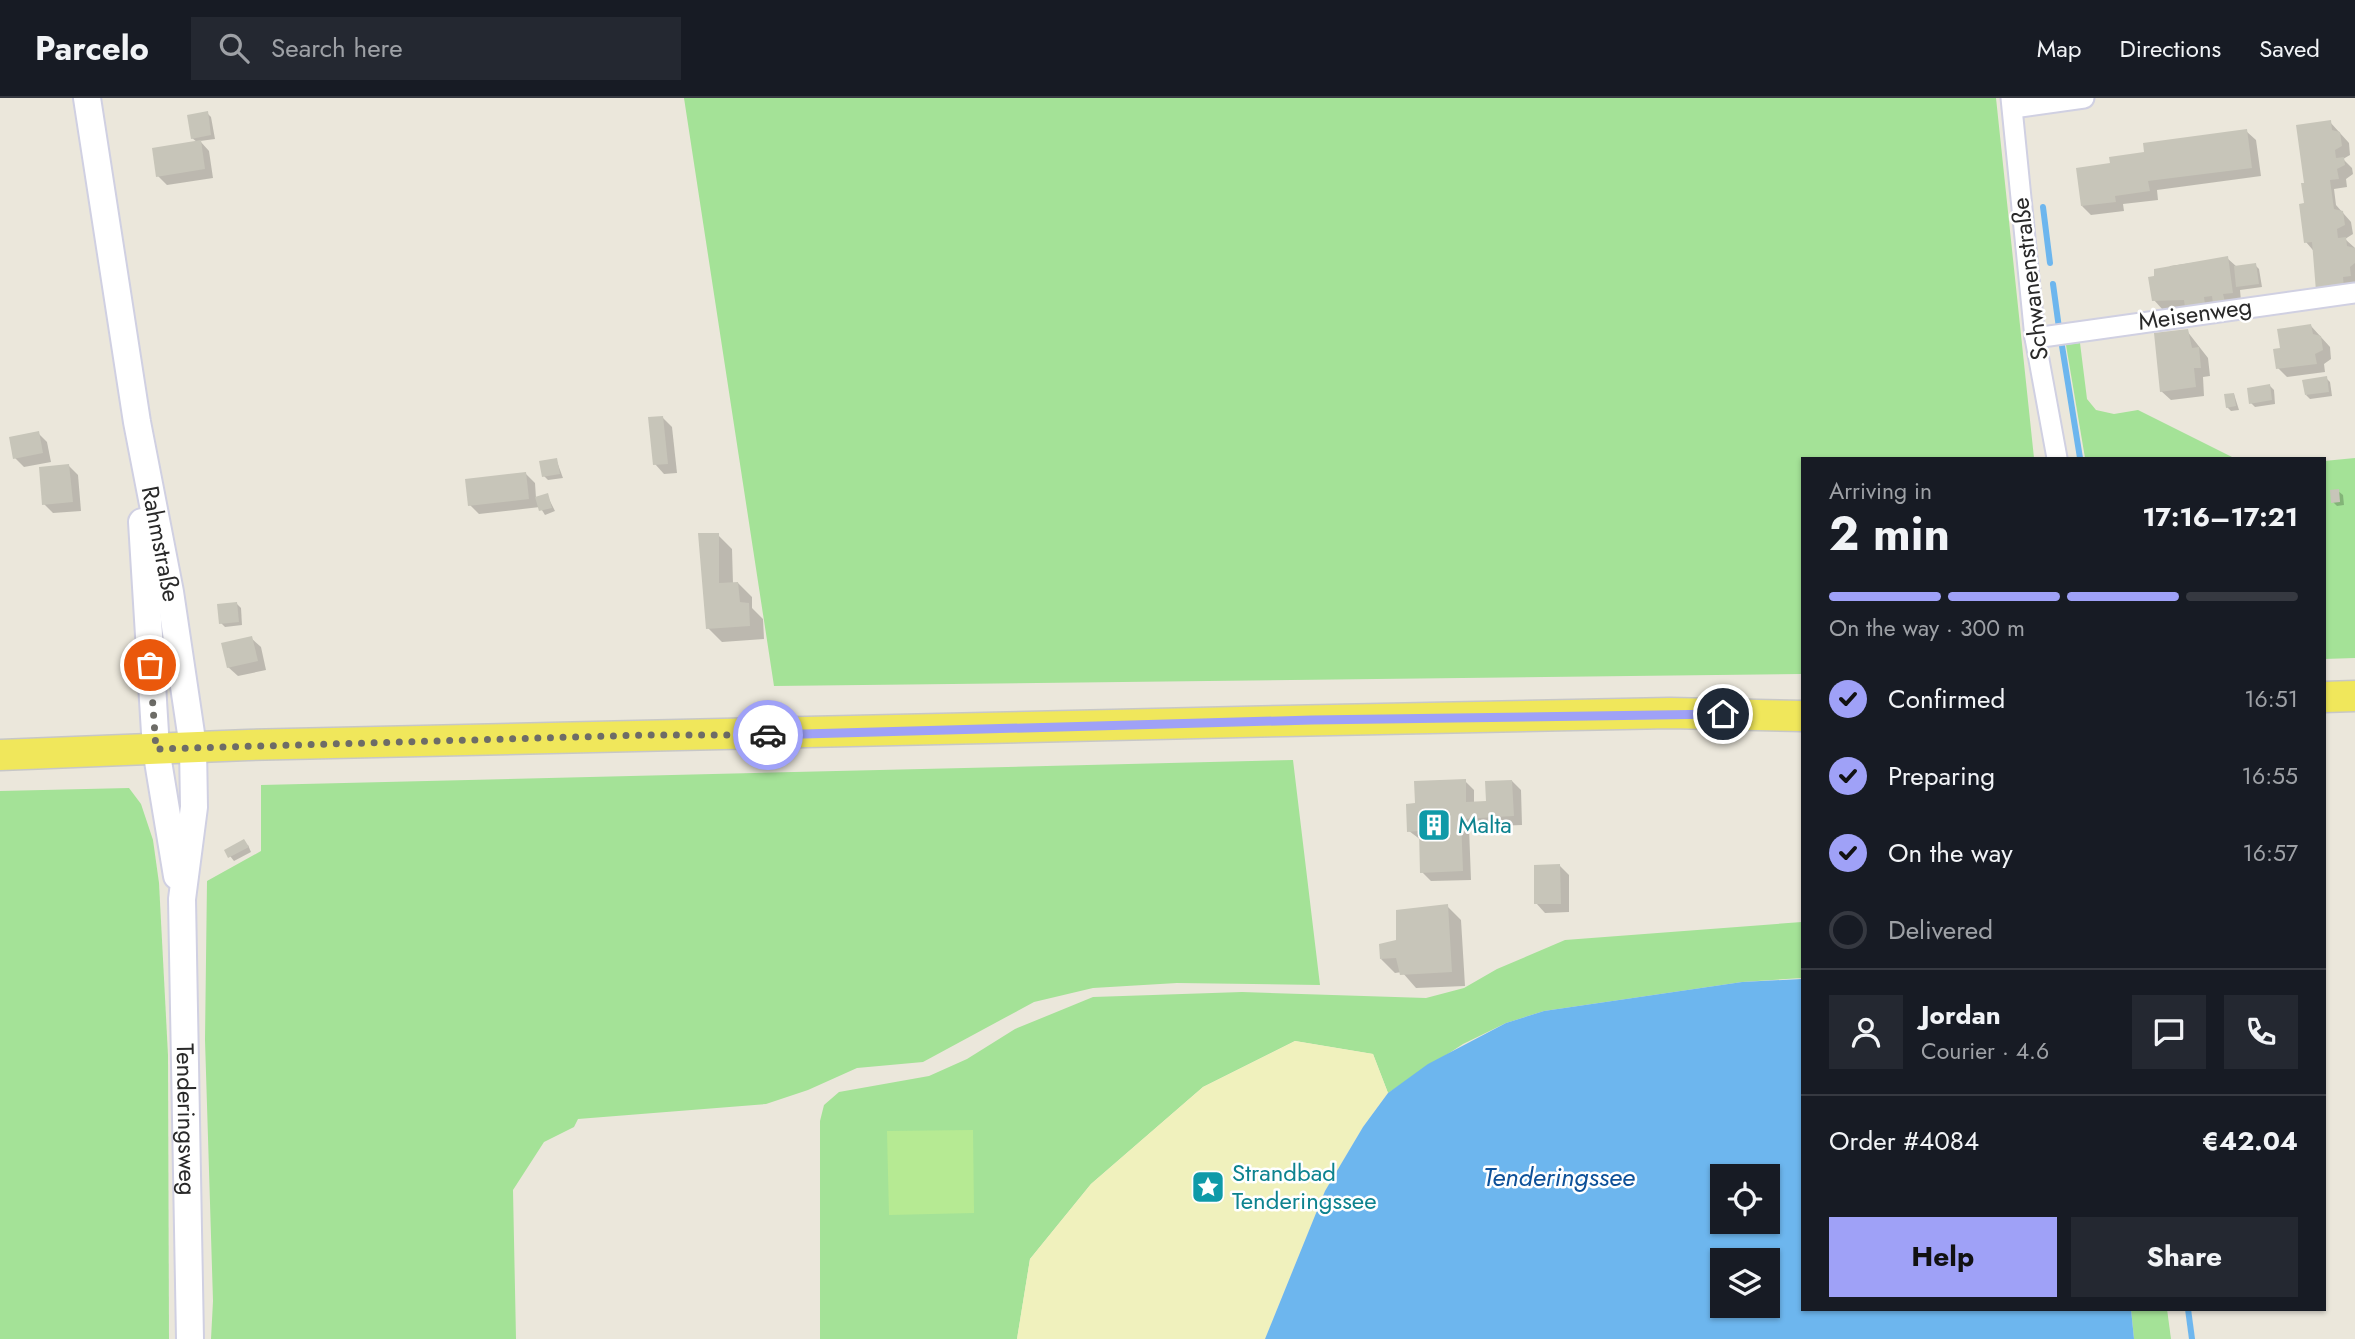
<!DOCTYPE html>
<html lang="en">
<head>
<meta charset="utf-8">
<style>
	:root { --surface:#171b24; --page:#242831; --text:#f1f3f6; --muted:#9ea1a6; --line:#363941; --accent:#9fa1f7 }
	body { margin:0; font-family:Jost,sans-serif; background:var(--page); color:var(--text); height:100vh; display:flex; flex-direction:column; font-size:26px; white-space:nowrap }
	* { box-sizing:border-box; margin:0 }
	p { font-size:23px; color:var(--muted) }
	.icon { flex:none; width:38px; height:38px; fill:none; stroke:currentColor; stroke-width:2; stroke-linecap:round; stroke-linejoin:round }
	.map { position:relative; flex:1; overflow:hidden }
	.side { position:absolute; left:1801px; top:359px; width:525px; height:854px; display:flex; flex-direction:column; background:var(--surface); border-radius:0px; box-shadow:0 2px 5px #0004 }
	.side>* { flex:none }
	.controls { position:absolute; left:1710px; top:1066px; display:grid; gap:14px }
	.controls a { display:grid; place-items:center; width:70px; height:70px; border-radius:0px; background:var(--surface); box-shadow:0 2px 5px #0004; font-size:35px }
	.pin { position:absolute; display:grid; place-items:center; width:60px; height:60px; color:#fff; margin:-30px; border:4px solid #fff; border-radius:50%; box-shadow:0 2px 7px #0007 }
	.courier { position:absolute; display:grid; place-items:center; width:70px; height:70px; margin:-35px; border:5px solid #9fa1f7; border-radius:50%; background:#fff; color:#222; box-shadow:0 2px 9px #0007 }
	.overview em { font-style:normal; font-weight:700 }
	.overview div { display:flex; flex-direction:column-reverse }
	.overview { display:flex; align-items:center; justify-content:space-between; height:119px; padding:0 28px }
	h1 { font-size:46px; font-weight:700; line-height:52px }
	.bar { display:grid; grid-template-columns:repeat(4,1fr); gap:10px 7px; align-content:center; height:84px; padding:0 28px }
	.bar i { height:9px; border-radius:5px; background:var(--line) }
	.bar .current { background:var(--accent) }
	.bar p { grid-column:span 4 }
	.line { display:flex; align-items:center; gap:18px; padding:0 28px; border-top:2px solid var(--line) }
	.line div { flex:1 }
	.round { display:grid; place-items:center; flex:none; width:74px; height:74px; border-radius:0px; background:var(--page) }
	ol { padding:0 28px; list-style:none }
	li { display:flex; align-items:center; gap:21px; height:77px }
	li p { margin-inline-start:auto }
	li .icon { padding:7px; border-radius:50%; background:var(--accent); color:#111; stroke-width:4 }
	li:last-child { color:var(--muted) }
	li i { width:38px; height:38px; border:4px solid var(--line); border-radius:50% }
	.button { display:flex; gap:14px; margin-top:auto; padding:14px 28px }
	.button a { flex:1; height:80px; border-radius:0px; background:var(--accent); color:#111; font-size:28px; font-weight:700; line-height:80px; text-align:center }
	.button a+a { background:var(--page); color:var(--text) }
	header { display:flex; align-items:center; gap:42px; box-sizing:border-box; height:98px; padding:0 35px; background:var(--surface); border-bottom:2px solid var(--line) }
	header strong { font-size:33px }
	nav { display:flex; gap:38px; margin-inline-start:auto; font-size:24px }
	.search { width:490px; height:63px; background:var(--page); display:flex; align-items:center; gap:18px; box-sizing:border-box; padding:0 24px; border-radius:0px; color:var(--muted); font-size:26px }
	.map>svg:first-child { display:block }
	.green { fill:#a4e297 }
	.sand { fill:#f0f1bd }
	.pitch { fill:#b6ea93 }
	.water { fill:#6db6ee; fill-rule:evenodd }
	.shadow { fill:#0003 }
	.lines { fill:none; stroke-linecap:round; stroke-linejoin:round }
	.stream { stroke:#6db6ee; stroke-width:6 }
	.building { fill:#c7c5b9 }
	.street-casing { stroke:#d0d0e2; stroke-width:23 }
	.secondary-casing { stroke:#d0d0e2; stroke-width:30 }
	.primary-casing { stroke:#c7c7c7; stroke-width:33 }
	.street { stroke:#fff; stroke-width:19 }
	.secondary { stroke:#fff; stroke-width:26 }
	.primary { stroke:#f0e75b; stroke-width:30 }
	.done { stroke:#6d6c67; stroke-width:7; stroke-dasharray:0 12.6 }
	.route { stroke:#9fa1f7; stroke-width:9 }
	.labels { text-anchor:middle; stroke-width:5; stroke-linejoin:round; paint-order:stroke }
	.street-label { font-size:24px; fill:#292929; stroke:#fff }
	.culture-label { font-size:24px; fill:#0d838f; stroke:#fff; text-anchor:start }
	.water-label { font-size:26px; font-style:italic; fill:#0e5199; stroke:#fff }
</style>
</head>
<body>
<header>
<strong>Parcelo</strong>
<div class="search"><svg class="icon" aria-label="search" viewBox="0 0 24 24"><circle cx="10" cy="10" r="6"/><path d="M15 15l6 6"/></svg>Search here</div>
<nav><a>Map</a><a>Directions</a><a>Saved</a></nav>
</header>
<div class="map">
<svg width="2355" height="1241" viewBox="0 0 2355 1241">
	<rect width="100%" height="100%" fill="#ebe7db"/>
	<g class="green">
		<path d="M684 0H1996L2034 360H1802V576L774 588Z"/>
		<path d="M2080 245 2087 301 2096 312 2114 316 2138 312 2234 360H2085L2066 247Z"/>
		<path d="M2355 360V560L2324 561V363Z"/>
		<path d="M1293 662 1320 887 1177 885 1093 890 1034 904 923 964 857 970 808 992 766 1006 578 1021 574 1029 544 1044 513 1092 516 1241H211L213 1203 205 942 207 783 261 753V687Z"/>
		<path d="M129 690 141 706 153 742 159 785 168 957 169 1241H0V693Z"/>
		<path d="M1802 824V880L1742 884 1544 913 1506 925 1463 946 1388 995 1373 956 1295 943 1203 989 1091 1086 1030 1161 1017 1241H820V1023L824 1007 839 994 929 978 967 961 1015 931 1093 899 1242 894 1426 900 1464 890 1497 871 1565 842Z"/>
		<path d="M2131 1211H2167L2171 1241H2134Z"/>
	</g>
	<path class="sand" d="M1295 943 1373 956 1388 995 1363 1029 1325 1093 1265 1241H1017L1030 1161 1091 1086 1203 989Z"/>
	<path class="pitch" d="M973 1032 974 1115 889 1117 887 1033Z"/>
	<path class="water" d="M1802 881V1211H2131L2134 1241H1265L1325 1093 1363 1029 1388 995 1428 966 1506 925 1544 913 1742 884ZM1722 1078H1768V1124H1722ZM1722 1162H1768V1208H1722Z"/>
	<g class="shadow">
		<path d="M207 15 211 19 215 41 200 43 209 53 213 80 167 87 158 78 197 44 192 40Z"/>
		<path d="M2330 24 2349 45 2350 57 2343 61 2352 70 2353 76 2346 81 2347 89 2334 91 2336 107 2351 124 2353 136 2345 141 2355 150V187L2347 192 2306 144 2308 107Z"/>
		<path d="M2246 33 2256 42 2261 78 2157 92 2158 102 2123 106 2124 113 2091 117 2082 108 2112 67Z"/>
		<path d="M2227 160 2237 169 2255 167 2259 171 2262 189 2240 192 2241 203 2188 210 2163 212 2154 202 2170 168Z"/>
		<path d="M2311 228 2330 249 2331 261 2324 266 2325 274 2287 279 2278 270 2282 251Z"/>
		<path d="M2187 233 2208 260 2210 278 2203 279 2204 298 2171 302 2161 293Z"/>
		<path d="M2326 280 2330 284 2332 298 2310 301 2306 297Z"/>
		<path d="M2270 288 2274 292 2275 306 2255 309 2251 305Z"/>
		<path d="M2234 296 2239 312 2231 313 2227 309Z"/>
		<path d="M663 320 672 329 677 375 664 376 655 366Z"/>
		<path d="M38 335 47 344 51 364 24 369 15 360Z"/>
		<path d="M556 361 563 380 548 382 544 378Z"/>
		<path d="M69 368 78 377 81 413 53 415 44 406Z"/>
		<path d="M525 375 535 385 536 400 547 397 555 413 545 417 540 409 479 416 470 407Z"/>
		<path d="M2338 393 2343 397 2344 407 2337 408 2333 404Z"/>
		<path d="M718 437 732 451 733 486 738 485 752 499V510L763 521 764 541 722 544 708 530Z"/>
		<path d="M237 506 241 510 242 527 225 529 221 525Z"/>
		<path d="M251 540 261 549 266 572 238 578 228 569Z"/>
		<path d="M1465 683 1474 692V705H1488L1512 683 1521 692 1522 727 1469 729 1471 782 1431 783 1422 774 1421 742 1409 733 1417 707Z"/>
		<path d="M248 747 251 754 234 763 226 753Z"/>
		<path d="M1560 768 1569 777V814L1545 815 1536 805Z"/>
		<path d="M1447 808 1461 822 1465 888 1416 890 1402 874 1395 875 1381 861 1397 843Z"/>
	</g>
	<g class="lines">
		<g class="stream">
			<path d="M2043 109 2050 165"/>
			<path d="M2053 186 2059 230"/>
			<path d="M2062 248 2080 360"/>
			<path d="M2188 1211 2192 1241"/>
		</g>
	</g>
	<g class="building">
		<path d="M208 13 211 37 191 41 187 17Z"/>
		<path d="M2331 22 2332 32 2340 34 2342 48 2335 52 2336 60 2344 59 2345 67 2337 71 2339 81 2330 82 2334 111 2343 113 2345 127 2337 131 2338 140 2346 139 2347 148 2355 150V165L2350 169 2351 178 2343 179 2344 189 2316 193 2312 144 2304 145 2299 106 2304 105 2301 85H2304L2296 27Z"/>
		<path d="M2247 31 2252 70 2148 83 2150 93 2115 98 2116 104 2081 108 2076 70 2110 65 2109 59 2144 54 2143 45Z"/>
		<path d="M201 42 205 71 156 79 152 50Z"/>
		<path d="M2228 158 2233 195 2223 196 2225 204 2213 206 2212 198 2204 199 2205 206 2185 210 2184 202 2152 203 2148 179 2154 178V171Z"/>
		<path d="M2256 165 2259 186 2236 189 2234 168Z"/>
		<path d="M2311 226 2313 236 2321 238 2323 252 2315 256 2317 266 2276 271 2273 251 2280 250 2277 231Z"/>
		<path d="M2188 231 2192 250 2199 249 2201 270H2194L2196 289 2160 294 2154 235Z"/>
		<path d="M2327 278 2329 294 2305 297 2302 282Z"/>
		<path d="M2270 286 2272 302 2249 306 2247 290Z"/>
		<path d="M2234 295 2236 308 2226 310 2224 296Z"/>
		<path d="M663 318 668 366 653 367 648 319Z"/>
		<path d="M39 333 43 355 13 361 9 339Z"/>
		<path d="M557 360 560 376 542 379 539 363Z"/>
		<path d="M69 366 73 404 42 407 39 369Z"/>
		<path d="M526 374 529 401 468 408 465 381Z"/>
		<path d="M2339 391 2340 404 2331 405 2330 392Z"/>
		<path d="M548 395 552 410 539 413 535 399Z"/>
		<path d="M698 435H719V485L738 484 740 504 749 505 750 528 706 531Z"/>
		<path d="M237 504 239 524 219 526 217 506Z"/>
		<path d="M252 538 258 563 227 570 221 545Z"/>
		<path d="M1466 681V704L1486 703 1485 683 1512 682 1514 718 1461 721 1463 773 1420 775 1419 733 1407 734 1406 706 1415 705 1414 683Z"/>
		<path d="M244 741 249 749 228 760 224 752Z"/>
		<path d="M1560 766 1561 806H1534V767Z"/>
		<path d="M1448 806 1452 874 1400 877 1396 860 1380 861 1379 846 1396 842V812Z"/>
	</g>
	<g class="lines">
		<defs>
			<g id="street">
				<path d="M2011 0 2035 240 2057 360"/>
				<path d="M2013 10 2084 0"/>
				<path d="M2035 240 2355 195"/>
			</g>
			<g id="secondary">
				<path id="s1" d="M87 0 137 324 170 494 193 649 194 709 182 801 190 1241"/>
				<path d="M142 424 156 651 177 778"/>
			</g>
			<g id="primary">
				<path d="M2324 599 2355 598"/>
				<path d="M0 657 248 647 1284 623 1670 615 1802 618"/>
			</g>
		</defs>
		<use href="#street" class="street-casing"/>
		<use href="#secondary" class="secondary-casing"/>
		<use href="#primary" class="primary-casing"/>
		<use href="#street" class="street"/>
		<use href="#secondary" class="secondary"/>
		<use href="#primary" class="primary"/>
	</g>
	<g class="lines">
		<path class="done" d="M150 567 156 651 646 637H768"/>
		<path class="route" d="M768 637 1312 622 1723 616"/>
	</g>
	<defs>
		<symbol id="building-square" viewBox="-11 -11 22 22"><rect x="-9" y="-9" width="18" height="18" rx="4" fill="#0f9aa8" stroke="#fff"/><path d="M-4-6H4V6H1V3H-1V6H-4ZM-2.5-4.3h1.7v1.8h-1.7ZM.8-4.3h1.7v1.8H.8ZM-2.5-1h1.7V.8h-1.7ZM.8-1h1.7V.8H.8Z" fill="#fff"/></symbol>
		<symbol id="sight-square" viewBox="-11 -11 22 22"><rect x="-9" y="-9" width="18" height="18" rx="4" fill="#0f9aa8" stroke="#fff"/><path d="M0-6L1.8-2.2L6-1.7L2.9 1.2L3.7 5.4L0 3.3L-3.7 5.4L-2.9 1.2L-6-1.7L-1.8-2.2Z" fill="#fff"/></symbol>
	</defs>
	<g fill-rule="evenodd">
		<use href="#building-square" x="1415" y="708" width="38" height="38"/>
		<use href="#sight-square" x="1189" y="1070" width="38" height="38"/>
	</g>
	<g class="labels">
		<g class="street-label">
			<text transform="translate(2030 181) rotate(-97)" y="8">Schwanenstraße</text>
			<text transform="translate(2195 216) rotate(-8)" y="8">Meisenweg</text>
			<text dy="8" stroke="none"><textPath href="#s1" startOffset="452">Rahmstraße</textPath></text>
			<text dy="8" stroke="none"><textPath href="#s1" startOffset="1031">Tenderingsweg</textPath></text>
		</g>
		<g class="culture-label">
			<text x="1458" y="735">Malta</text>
			<text x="1232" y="1083">Strandbad<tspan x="1232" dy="28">Tenderingssee</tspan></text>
		</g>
		<g class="water-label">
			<text x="1559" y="1088">Tenderingssee</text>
		</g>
	</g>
</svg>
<div class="controls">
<a><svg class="icon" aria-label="locate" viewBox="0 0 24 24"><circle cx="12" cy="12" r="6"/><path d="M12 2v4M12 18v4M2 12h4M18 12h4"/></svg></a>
<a><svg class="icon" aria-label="layers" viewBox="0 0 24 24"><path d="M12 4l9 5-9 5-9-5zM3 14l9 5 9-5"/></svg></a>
</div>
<div class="pin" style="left:150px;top:567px;background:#ea580c"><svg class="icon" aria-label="bag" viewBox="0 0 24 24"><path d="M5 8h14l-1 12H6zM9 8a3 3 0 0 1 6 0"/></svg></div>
<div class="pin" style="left:1723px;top:616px;background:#1f2937"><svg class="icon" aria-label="home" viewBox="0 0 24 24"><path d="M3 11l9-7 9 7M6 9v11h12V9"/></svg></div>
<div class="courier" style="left:768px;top:637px"><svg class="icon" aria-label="car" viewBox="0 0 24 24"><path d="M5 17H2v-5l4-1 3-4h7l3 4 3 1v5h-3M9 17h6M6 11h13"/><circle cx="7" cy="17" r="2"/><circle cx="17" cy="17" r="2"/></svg></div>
<section class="side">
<div class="overview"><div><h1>2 min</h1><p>Arriving in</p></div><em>17:16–17:21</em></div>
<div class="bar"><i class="current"></i><i class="current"></i><i class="current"></i><i></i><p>On the way · 300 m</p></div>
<ol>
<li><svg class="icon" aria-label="check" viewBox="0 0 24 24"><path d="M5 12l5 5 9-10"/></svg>Confirmed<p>16:51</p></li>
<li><svg class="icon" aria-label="check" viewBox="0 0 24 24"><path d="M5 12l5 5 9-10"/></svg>Preparing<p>16:55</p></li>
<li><svg class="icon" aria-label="check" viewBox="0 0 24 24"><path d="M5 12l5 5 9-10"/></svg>On the way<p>16:57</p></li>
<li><i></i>Delivered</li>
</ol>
<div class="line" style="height:126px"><a class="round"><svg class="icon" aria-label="person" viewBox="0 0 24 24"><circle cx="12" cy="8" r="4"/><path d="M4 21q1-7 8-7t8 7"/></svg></a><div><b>Jordan</b><p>Courier · 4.6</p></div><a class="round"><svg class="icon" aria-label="chat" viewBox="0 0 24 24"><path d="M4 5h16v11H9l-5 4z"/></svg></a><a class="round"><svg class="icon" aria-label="phone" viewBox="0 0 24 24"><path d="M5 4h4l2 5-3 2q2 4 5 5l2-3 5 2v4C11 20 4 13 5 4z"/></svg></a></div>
<div class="line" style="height:91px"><div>Order #4084</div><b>€42.04</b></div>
<div class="button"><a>Help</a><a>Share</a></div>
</section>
</div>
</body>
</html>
